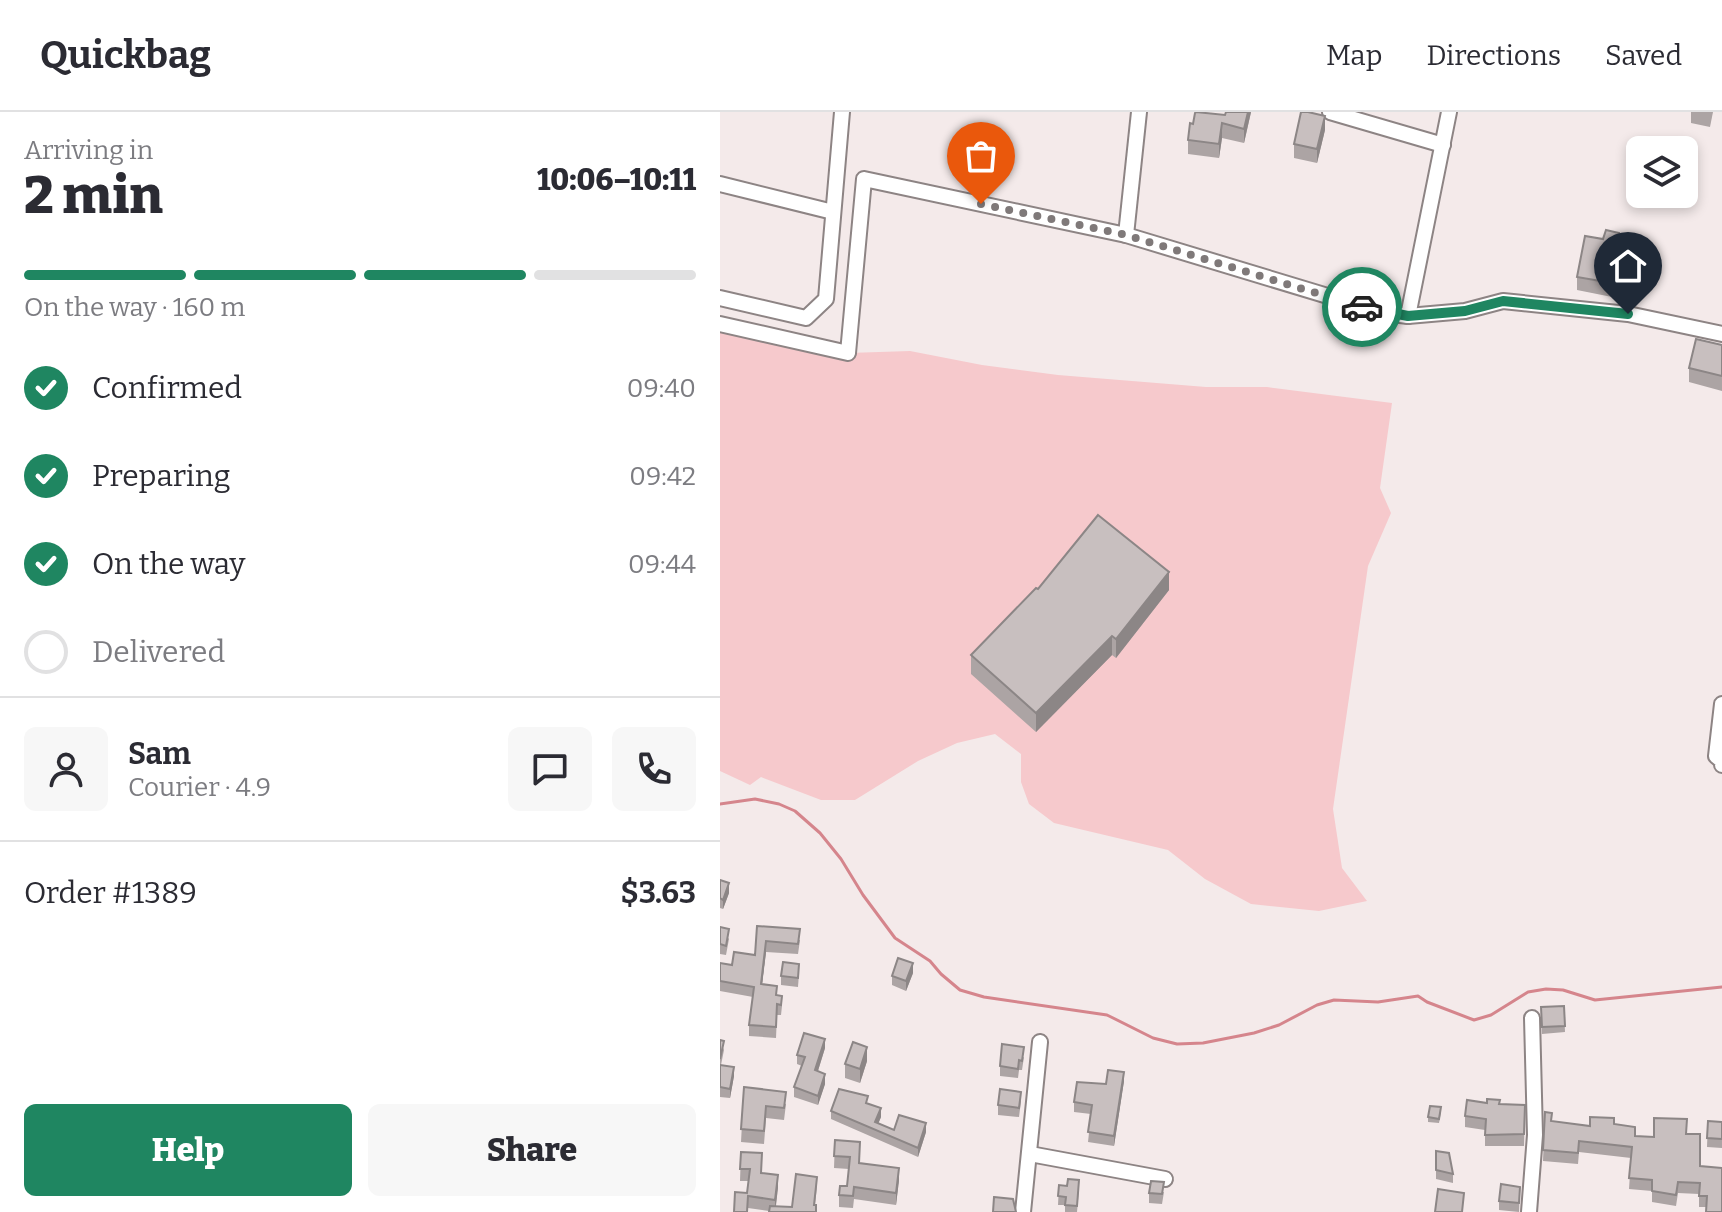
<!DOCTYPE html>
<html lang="en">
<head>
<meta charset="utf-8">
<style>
	:root { --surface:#fff; --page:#f7f7f7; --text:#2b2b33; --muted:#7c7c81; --line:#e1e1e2; --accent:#1f8661 }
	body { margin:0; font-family:Bitter,serif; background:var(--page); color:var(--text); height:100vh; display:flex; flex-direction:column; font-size:30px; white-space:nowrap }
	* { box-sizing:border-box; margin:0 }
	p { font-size:26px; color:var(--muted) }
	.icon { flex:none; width:44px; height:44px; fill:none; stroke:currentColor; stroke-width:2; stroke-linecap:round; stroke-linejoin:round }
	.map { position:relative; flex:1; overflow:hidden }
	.drawer { display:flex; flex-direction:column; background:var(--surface); width:720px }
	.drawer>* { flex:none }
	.buttons { position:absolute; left:906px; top:24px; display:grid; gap:16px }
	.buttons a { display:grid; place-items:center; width:72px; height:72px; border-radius:12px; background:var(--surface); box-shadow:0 4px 12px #0003; font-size:40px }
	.pin { position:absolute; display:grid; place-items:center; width:68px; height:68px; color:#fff; margin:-82px -34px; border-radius:50% 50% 50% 0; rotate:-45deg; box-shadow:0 0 8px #0007 }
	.pin .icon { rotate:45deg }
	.courier { position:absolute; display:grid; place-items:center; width:80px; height:80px; margin:-40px; border:6px solid #1f8661; border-radius:50%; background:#fff; color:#222; box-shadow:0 2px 10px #0007 }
	.headline em { font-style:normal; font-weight:800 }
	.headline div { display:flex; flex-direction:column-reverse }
	.headline { display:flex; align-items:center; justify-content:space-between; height:136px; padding:0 24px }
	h1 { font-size:52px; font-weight:800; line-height:60px }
	.bar { display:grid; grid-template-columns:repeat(4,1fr); gap:12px 8px; align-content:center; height:96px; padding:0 24px }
	.bar i { height:10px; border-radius:6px; background:var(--line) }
	.bar .selected { background:var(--accent) }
	.bar p { grid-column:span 4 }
	.line { display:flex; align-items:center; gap:20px; padding:0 24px; border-top:2px solid var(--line) }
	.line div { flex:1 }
	.round { display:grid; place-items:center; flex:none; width:84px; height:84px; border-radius:12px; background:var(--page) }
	ol { padding:0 24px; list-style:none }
	li { display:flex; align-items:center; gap:24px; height:88px }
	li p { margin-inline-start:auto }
	li .icon { padding:8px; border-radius:50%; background:var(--accent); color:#fff; stroke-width:4 }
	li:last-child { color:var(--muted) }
	li i { width:44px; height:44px; border:4px solid var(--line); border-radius:50% }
	.button { display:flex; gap:16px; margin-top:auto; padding:16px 24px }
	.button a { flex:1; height:92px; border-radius:12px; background:var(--accent); color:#fff; font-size:32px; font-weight:800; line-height:92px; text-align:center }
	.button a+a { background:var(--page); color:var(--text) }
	header { display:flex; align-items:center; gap:48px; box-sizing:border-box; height:112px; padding:0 40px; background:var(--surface); border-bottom:2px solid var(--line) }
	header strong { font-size:38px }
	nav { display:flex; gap:44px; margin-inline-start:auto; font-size:28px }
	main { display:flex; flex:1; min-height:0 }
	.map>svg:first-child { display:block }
	.green { fill:#f6c9cc }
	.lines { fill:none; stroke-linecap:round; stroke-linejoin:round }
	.stream { stroke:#d5858c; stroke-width:3 }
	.street-casing { stroke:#8d8484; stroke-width:18 }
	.street { stroke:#fff; stroke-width:14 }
	.wall { fill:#aca4a4 }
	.shaded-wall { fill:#8c8686 }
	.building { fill:#c8bfbf; stroke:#8c8686; stroke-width:2 }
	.done { stroke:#7f7979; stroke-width:8; stroke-dasharray:0 14.4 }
	.route { stroke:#1f8661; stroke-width:10 }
</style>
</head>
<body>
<header>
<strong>Quickbag</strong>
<nav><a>Map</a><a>Directions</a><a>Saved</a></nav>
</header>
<main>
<section class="drawer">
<div class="headline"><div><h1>2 min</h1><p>Arriving in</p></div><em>10:06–10:11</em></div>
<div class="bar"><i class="selected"></i><i class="selected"></i><i class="selected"></i><i></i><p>On the way · 160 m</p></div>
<ol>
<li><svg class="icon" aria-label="check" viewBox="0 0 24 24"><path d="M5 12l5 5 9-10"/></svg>Confirmed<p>09:40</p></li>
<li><svg class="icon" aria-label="check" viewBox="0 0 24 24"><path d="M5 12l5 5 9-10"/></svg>Preparing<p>09:42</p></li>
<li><svg class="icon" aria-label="check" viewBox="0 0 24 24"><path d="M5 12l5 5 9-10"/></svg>On the way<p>09:44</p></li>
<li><i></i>Delivered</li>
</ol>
<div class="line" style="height:144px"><a class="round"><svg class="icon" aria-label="person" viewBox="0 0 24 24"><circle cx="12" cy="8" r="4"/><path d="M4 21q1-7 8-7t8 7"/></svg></a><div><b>Sam</b><p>Courier · 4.9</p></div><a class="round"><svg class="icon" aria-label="chat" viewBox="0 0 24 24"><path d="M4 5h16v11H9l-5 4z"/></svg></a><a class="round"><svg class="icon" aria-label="phone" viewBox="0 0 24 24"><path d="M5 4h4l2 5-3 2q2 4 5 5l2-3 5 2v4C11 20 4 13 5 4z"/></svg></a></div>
<div class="line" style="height:104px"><div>Order #1389</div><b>$3.63</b></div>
<div class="button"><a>Help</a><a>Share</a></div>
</section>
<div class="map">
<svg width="1002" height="1100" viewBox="0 0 1002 1100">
	<rect width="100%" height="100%" fill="#f4eaea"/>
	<path class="green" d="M0 212 128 241 190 239 262 253 338 263 486 275H547L672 291 660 376 671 401 648 454 613 697 622 756 647 789 599 799 531 792 485 767 448 738 334 711 309 692 301 670V642L275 622 237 631 198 649 135 688H101L41 665 30 673 0 659Z"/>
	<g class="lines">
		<path class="stream" d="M0 692 35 687 59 692 75 699 100 721 121 747 143 783 175 826 210 849 221 862 240 878 264 885 387 903 433 926 457 932 483 931 534 921 559 913 597 893 614 888 658 890 698 884 707 890 754 908 771 903 808 880 826 877 843 878 875 888 1002 875"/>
		<defs>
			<g id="street">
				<path d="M610 0 723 33"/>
				<path d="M0 72 113 100"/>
				<path d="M406 123 419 0"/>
				<path d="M0 186 86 206 106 187 122 0"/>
				<path d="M688 204 729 0"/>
				<path d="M0 212 128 241 144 67 406 123 664 201 688 204 745 199 783 189 908 202 1002 222"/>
				<path d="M1002 592 996 644 1002 649V653"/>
				<path d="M310 1042 445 1067"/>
				<path d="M303 1100 320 930"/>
				<path d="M809 1100 815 1023 812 906"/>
			</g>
		</defs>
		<use href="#street" class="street-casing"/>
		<use href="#street" class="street"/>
	</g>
	<g class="wall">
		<path d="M531 0 524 31 502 26 499 46 468 42V28L473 12 505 3Z"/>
		<path d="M971 0H993L990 15 971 11Z"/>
		<path d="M605 18 597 51 574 46V32Z"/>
		<path d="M899 135 892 185 857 178V165Z"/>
		<path d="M1002 233V279L969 270V256Z"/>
		<path d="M318 477 449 478 396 546 392 543 316 620 251 562V543Z"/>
		<path d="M0 768 9 781 3 797 0 796Z"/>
		<path d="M37 814 80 828 78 842 46 840 42 872 57 883 62 894 61 903H57L56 926 29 924V913L33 885 0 879V851L12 853 35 843Z"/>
		<path d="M0 815 9 827 6 843 0 842Z"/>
		<path d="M79 861 78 875 61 873V864Z"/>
		<path d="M193 861 186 879 172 873V864Z"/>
		<path d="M844 894 845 920 822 922 821 895Z"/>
		<path d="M0 928 4 938 1 953 14 964 10 986 0 985Z"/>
		<path d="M105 936 98 959 105 972 98 993 74 985V975L82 954 77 952V943Z"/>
		<path d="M304 945 302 958H299L298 966 280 964V954Z"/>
		<path d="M147 949 140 971 125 966V952Z"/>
		<path d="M404 969 394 1034 368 1030 371 1002 354 1000V990L386 972Z"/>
		<path d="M24 975 66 992 64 1008 46 1006 44 1032 21 1030Z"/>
		<path d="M301 989 299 1005 278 1003V993Z"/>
		<path d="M148 991 161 1005 158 1012 174 1018 206 1020 198 1045 111 1007V999Z"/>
		<path d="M779 992 805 993 804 1034H765V1018L745 1015V1004Z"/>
		<path d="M721 1000 719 1011 708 1010V1005Z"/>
		<path d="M825 1000 832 1010 870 1014 894 1012 915 1024 934 1025 967 1022 980 1054 1002 1056 987 1095H979V1082L958 1081 956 1094 932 1090V1079L909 1077 911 1046 859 1040 858 1052 823 1049Z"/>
		<path d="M988 1009 1002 1010V1036L987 1035Z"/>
		<path d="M115 1028 139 1051 179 1068 176 1093 134 1087 133 1096 119 1095V1083L127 1074 129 1057 114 1056Z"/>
		<path d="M716 1039 733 1062V1071L716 1067Z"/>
		<path d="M21 1040 58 1075 56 1094 72 1095 97 1074 95 1093 49 1099 28 1096 27 1081 29 1069H20Z"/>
		<path d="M339 1073 359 1077 357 1100H345V1093H338Z"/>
		<path d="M800 1075 799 1100 779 1098V1089Z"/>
		<path d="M444 1080 442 1092 429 1091V1081Z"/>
	</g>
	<g class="shaded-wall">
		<path d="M528 0H531L524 31V17Z"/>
		<path d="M605 4V18L597 51V37Z"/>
		<path d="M502 11V26L499 46V32Z"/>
		<path d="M899 121V135L892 185V171Z"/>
		<path d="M449 460V478L396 546V527Z"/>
		<path d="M392 524V543L316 620V601Z"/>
		<path d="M9 771V781L3 797V788Z"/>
		<path d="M46 829V840L41 882V872Z"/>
		<path d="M193 851V861L186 879V869Z"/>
		<path d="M105 927V936L95 968V958Z"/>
		<path d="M147 935V949L140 971V957Z"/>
		<path d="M14 955V964L10 986V977Z"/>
		<path d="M404 960V969L394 1034V1024Z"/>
		<path d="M105 962V972L98 993V984Z"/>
		<path d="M161 996V1005L155 1019V1010Z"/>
		<path d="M206 1011V1020L198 1045V1036Z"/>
		<path d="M179 1056V1068L176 1093V1081Z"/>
		<path d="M58 1063V1075L55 1100V1088Z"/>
	</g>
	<g class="building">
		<path d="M476 0 505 3 506 0H528L524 17 502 11 499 32 468 28 470 11 473 12 475 1Z"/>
		<path d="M581 0H588L605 4 597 37 574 32Z"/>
		<path d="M886 118 899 121 892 171 857 165 865 124 883 127Z"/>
		<path d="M976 227 1002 233V264L969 256Z"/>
		<path d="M378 403 449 460 396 527 392 524 316 601 251 543 316 476 318 477Z"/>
		<path d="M0 768 9 771 3 788 0 786Z"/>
		<path d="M37 814 80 817 78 832 46 829 41 872 57 874 56 883 62 884 61 893 57 892 56 915 29 913 34 875 0 869V851L12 853 14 840 35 843Z"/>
		<path d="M0 815 9 817 6 834 0 832Z"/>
		<path d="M178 846 193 851 186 869 172 864Z"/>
		<path d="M63 850 79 852 78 866 61 864Z"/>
		<path d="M844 894 845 914 822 915 821 895Z"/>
		<path d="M84 921 105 927 95 958 105 962 98 984 74 975 85 945 77 943Z"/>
		<path d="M0 928 4 929 0 947Z"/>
		<path d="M133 930 147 935 140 957 125 952Z"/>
		<path d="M282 932 304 935 302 949 299 948 298 957 280 954Z"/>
		<path d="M0 953 14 955 10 977 0 975Z"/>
		<path d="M388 958 404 960 394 1024 368 1020 372 993 354 990 357 970 386 972Z"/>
		<path d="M24 975 66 980 64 996 46 994 44 1019 21 1017Z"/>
		<path d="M119 977 148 984 146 991 161 996 155 1010 174 1018 179 1003 206 1011 198 1036 111 999Z"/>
		<path d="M280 977 301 980 299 996 278 993Z"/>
		<path d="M767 987 780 988 779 992 805 993 804 1022 765 1023 766 1007 745 1004 747 988 767 991Z"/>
		<path d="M710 994 721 995 719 1007 708 1005Z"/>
		<path d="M825 1000 832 1001 831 1009 870 1014V1005L894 1006V1012L915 1015V1024L934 1025V1006L967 1007 966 1022H980V1054L1002 1056V1100H986L987 1084H979L980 1071 958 1070 956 1083 932 1079V1068L909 1066 912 1035 859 1029 858 1041 823 1038Z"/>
		<path d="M988 1009 1002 1010V1027L987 1026Z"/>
		<path d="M115 1028 140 1030 139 1051 179 1056 176 1081 134 1075 133 1084 119 1083 120 1074H127L130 1045 114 1044Z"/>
		<path d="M716 1039 729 1041 733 1062 716 1058Z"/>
		<path d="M21 1040 42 1041 41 1061 58 1063 55 1088 28 1084 27 1100H14L15 1080 27 1081 30 1057H20Z"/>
		<path d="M76 1062 97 1065 94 1093H96V1100H49L50 1094 72 1095Z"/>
		<path d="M348 1067 359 1068 357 1094 345 1093 346 1085 338 1084 339 1073 347 1074Z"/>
		<path d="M431 1069 444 1070 442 1082 429 1081Z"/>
		<path d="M781 1072 800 1075 799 1091 779 1089Z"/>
		<path d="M718 1077 744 1081 742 1100H715Z"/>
		<path d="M274 1085 293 1087 296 1100H273Z"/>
	</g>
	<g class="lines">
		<path class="done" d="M261 92 406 123 642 195"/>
		<path class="route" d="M642 195 688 204 745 199 783 189 908 202"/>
	</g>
</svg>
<div class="buttons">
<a><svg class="icon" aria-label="layers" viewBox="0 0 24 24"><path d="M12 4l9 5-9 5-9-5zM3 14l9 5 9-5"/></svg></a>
</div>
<div class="pin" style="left:261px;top:92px;background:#ea580c"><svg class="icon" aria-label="bag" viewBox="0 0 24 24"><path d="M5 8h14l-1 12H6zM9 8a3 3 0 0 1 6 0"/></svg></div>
<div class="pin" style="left:908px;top:202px;background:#1f2937"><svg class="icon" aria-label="home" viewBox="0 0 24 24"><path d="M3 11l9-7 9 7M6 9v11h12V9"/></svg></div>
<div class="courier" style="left:642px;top:195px"><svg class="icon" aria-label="car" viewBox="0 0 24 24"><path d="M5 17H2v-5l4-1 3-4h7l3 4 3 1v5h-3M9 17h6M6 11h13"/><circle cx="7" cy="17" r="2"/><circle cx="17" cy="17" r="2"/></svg></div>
</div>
</main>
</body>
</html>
